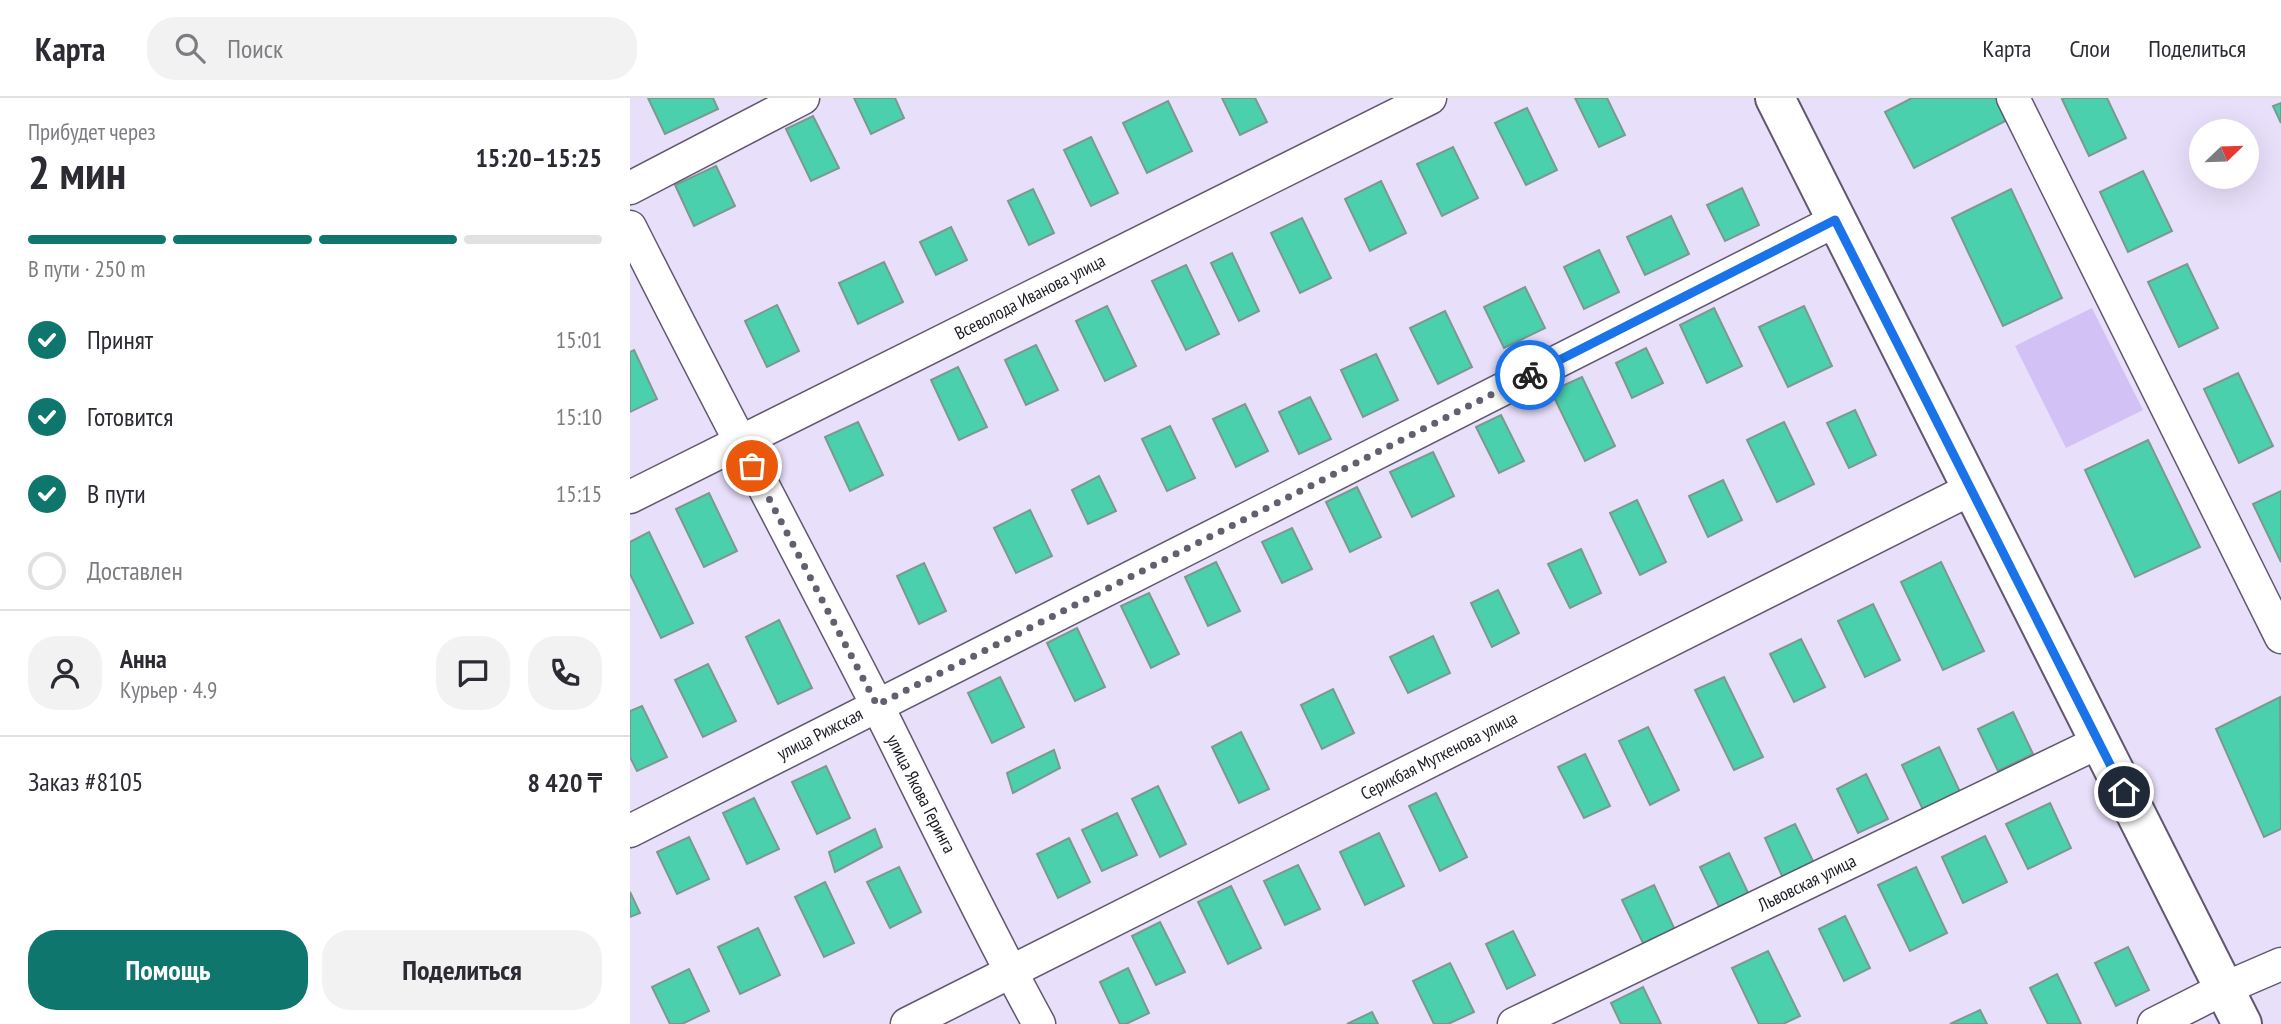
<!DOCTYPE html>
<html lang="ru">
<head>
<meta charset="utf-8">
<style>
	:root { --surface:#fff; --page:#f2f2f3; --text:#2b2b33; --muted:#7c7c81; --line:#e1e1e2; --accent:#0f766e }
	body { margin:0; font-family:"PT Sans Narrow",sans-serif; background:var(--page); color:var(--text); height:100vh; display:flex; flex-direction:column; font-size:26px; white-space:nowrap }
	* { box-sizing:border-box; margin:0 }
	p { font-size:23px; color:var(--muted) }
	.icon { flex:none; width:38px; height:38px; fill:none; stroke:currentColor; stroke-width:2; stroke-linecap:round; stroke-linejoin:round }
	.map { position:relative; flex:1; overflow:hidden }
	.side { display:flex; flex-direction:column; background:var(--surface); width:630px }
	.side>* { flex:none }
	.needle { width:46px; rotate:67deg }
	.fabs { position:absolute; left:1559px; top:21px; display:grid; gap:14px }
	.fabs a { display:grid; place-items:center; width:70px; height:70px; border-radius:50%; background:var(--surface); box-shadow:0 7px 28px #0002; font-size:35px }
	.pin { position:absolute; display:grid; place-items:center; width:60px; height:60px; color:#fff; margin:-30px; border:4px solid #fff; border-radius:50%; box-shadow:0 2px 7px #0007 }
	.courier { position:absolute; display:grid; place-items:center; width:70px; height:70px; margin:-35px; border:5px solid #1a73e8; border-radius:50%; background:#fff; color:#222; box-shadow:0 2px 9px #0007 }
	.head em { font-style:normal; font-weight:600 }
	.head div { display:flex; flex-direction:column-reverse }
	.head { display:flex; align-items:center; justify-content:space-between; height:119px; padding:0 28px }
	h1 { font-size:46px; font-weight:600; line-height:52px }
	.bar { display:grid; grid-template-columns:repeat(4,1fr); gap:10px 7px; align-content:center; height:84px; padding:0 28px }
	.bar i { height:9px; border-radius:5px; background:var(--line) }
	.bar .active { background:var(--accent) }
	.bar p { grid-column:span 4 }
	.line { display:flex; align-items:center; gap:18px; padding:0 28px; border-top:2px solid var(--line) }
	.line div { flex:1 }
	.round { display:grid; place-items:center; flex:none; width:74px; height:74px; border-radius:28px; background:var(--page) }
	ol { padding:0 28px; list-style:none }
	li { display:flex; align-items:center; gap:21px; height:77px }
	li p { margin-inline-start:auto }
	li .icon { padding:7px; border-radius:50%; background:var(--accent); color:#fff; stroke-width:4 }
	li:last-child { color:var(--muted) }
	li i { width:38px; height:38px; border:4px solid var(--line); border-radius:50% }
	.primary-button { display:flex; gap:14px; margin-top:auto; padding:14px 28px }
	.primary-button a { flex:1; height:80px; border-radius:28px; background:var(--accent); color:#fff; font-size:28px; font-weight:600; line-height:80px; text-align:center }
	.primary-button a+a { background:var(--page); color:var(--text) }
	header { display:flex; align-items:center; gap:42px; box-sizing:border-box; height:98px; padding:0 35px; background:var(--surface); border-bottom:2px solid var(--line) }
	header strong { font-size:33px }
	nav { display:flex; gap:38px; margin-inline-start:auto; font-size:24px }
	.search { width:490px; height:63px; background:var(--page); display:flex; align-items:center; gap:18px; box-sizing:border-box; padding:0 24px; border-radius:28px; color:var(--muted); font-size:26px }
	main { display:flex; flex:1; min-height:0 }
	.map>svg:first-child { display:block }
	.green { fill:#d2c1f5 }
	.building { fill:#4bd0ad; stroke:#7b998f; stroke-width:2 }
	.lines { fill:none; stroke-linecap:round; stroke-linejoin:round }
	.minor-casing { stroke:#60586f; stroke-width:35 }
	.major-casing { stroke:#60586f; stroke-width:42 }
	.minor { stroke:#fff; stroke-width:32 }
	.major { stroke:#fff; stroke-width:38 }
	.done { stroke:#645f6f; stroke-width:7; stroke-dasharray:0 12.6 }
	.route { stroke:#1a73e8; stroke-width:9 }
	.labels { text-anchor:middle; stroke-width:5; stroke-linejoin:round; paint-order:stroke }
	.street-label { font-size:18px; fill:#1d1a24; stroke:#fff }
</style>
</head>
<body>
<header>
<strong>Карта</strong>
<div class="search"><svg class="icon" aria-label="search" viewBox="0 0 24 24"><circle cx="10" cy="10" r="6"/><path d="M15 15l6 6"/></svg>Поиск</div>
<nav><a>Карта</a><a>Слои</a><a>Поделиться</a></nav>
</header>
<main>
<section class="side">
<div class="head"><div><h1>2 мин</h1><p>Прибудет через</p></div><em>15:20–15:25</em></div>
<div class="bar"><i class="active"></i><i class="active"></i><i class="active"></i><i></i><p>В пути · 250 m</p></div>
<ol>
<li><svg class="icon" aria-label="check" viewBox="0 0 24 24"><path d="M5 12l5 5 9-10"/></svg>Принят<p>15:01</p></li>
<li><svg class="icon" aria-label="check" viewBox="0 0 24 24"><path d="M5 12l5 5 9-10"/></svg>Готовится<p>15:10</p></li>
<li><svg class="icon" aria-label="check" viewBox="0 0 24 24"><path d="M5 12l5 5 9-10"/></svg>В пути<p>15:15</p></li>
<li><i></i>Доставлен</li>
</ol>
<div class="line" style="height:126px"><a class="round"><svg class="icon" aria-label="person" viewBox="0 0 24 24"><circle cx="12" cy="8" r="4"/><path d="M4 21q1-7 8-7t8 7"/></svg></a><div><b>Анна</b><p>Курьер · 4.9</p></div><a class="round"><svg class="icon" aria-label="chat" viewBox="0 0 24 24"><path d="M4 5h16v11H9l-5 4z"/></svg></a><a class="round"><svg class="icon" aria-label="phone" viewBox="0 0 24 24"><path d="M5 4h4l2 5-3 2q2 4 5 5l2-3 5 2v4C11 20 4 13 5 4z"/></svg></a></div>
<div class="line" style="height:91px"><div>Заказ #8105</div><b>8 420 ₸</b></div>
<div class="primary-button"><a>Помощь</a><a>Поделиться</a></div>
</section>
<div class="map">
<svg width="1651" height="926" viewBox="0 0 1651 926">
	<rect width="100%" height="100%" fill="#e8dffa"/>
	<path class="green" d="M1462 210 1513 312 1436 350 1385 248Z"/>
	<g class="building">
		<path d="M18 0H83L88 11 35 36Z"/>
		<path d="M224 0H265L274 20 241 36Z"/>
		<path d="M592 0H625L637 24 610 37Z"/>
		<path d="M945 0H977L995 37 969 49Z"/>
		<path d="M1282 0H1373L1383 19 1284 70 1255 14Z"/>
		<path d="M1435 0H1477L1496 40 1459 58 1432 1Z"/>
		<path d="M538 3 562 53 517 75 493 25Z"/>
		<path d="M1651 5V25L1643 8Z"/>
		<path d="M897 10 927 72 896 87 865 25Z"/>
		<path d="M183 18 209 70 181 83 156 31Z"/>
		<path d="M461 39 488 95 461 108 434 52Z"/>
		<path d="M823 49 848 100 812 118 787 66Z"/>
		<path d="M86 68 105 108 64 128 45 87Z"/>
		<path d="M1513 73 1542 133 1498 154 1470 94Z"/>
		<path d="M751 83 776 135 740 153 715 101Z"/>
		<path d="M1112 90 1129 127 1095 143 1077 107Z"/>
		<path d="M403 91 424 135 399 147 378 103Z"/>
		<path d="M1381 91 1432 200 1373 228 1322 120Z"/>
		<path d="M1041 118 1059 156 1015 177 997 139Z"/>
		<path d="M672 120 701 180 670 195 641 135Z"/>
		<path d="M321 129 337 162 306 177 290 144Z"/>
		<path d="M969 152 989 194 954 211 934 169Z"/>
		<path d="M602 155 629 213 609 223 581 165Z"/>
		<path d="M254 164 273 204 228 226 209 185Z"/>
		<path d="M1557 166 1588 230 1549 249 1518 184Z"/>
		<path d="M556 167 589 236 556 252 522 183Z"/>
		<path d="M895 189 915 230 874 250 854 209Z"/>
		<path d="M147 207 169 253 137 269 115 223Z"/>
		<path d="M477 208 506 268 475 283 446 223Z"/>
		<path d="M1174 208 1202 268 1158 289 1129 229Z"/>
		<path d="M1084 210 1112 268 1077 285 1050 227Z"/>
		<path d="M815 213 842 269 808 286 780 230Z"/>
		<path d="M406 247 428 292 396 307 375 262Z"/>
		<path d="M1016 250 1033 285 1002 300 986 265Z"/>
		<path d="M4 252 27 301 0 314V254Z"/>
		<path d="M746 256 768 302 733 319 711 272Z"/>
		<path d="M328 269 357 329 329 342 301 282Z"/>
		<path d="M1608 275 1643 348 1609 365 1574 291Z"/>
		<path d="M952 279 985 348 955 363 921 293Z"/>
		<path d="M680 299 701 341 669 356 649 314Z"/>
		<path d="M615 306 638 353 606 369 583 321Z"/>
		<path d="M1225 312 1246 357 1219 370 1197 325Z"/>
		<path d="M871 317 894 363 869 375 846 329Z"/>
		<path d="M228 324 253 377 220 393 195 339Z"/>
		<path d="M1154 324 1184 386 1147 404 1117 342Z"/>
		<path d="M540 328 565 380 537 393 512 341Z"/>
		<path d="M1518 342 1570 449 1505 479 1455 372Z"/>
		<path d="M803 354 824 398 782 419 760 374Z"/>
		<path d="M469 378 486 413 458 426 442 392Z"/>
		<path d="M1093 382 1112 422 1078 439 1059 398Z"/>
		<path d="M727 389 751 439 720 454 696 404Z"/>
		<path d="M1651 393V464L1623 406Z"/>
		<path d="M79 395 107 453 74 469 46 411Z"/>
		<path d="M1007 402 1036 464 1010 477 980 415Z"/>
		<path d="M400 412 422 458 386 475 364 430Z"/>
		<path d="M662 430 682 471 652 485 632 444Z"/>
		<path d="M19 434 63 525 31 540 0 476V444Z"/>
		<path d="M951 451 971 495 940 510 918 466Z"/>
		<path d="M586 464 610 513 578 528 555 479Z"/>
		<path d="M1311 464 1354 553 1313 572 1271 484Z"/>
		<path d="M294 465 316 513 289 526 267 478Z"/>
		<path d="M868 492 889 535 862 549 841 505Z"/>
		<path d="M519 495 549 556 521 570 491 508Z"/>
		<path d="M1243 506 1270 562 1235 579 1208 523Z"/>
		<path d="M149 522 182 590 148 606 116 539Z"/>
		<path d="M447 530 475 589 445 603 417 545Z"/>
		<path d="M803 538 820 575 778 595 760 559Z"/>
		<path d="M1171 541 1195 589 1164 604 1140 556Z"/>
		<path d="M78 566 106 623 73 639 45 582Z"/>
		<path d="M370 579 394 629 362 645 338 595Z"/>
		<path d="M1094 579 1133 659 1104 672 1065 592Z"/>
		<path d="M703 591 724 635 692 651 671 607Z"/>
		<path d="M1650 599 1651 731 1634 739 1586 631Z"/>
		<path d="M12 608 37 659 7 673 0 659V613Z"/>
		<path d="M1383 614 1403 656 1368 673 1348 631Z"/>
		<path d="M1018 629 1049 692 1020 707 989 643Z"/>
		<path d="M611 634 639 691 609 705 582 649Z"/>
		<path d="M1309 649 1331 696 1294 714 1272 667Z"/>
		<path d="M424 652 430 670 383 695 377 675Z"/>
		<path d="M955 656 980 708 954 720 928 669Z"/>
		<path d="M196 668 220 720 187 736 162 684Z"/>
		<path d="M1236 676 1258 721 1228 735 1207 691Z"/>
		<path d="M528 688 556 746 530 759 502 701Z"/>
		<path d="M806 695 837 759 810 773 779 708Z"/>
		<path d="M124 700 149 751 117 766 93 715Z"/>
		<path d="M1420 705 1441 750 1398 771 1376 726Z"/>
		<path d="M487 715 507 757 472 773 452 732Z"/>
		<path d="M1165 726 1184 765 1153 780 1135 740Z"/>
		<path d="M245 731 252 749 205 774 199 754Z"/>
		<path d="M749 735 774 788 735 807 710 754Z"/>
		<path d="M1355 738 1377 784 1333 805 1312 759Z"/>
		<path d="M59 739 79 781 47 796 27 754Z"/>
		<path d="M439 740 460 784 428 800 407 756Z"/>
		<path d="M1099 755 1121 801 1092 815 1070 769Z"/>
		<path d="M668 767 690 811 655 827 634 783Z"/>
		<path d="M269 769 291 814 260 830 237 784Z"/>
		<path d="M1286 769 1317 835 1280 853 1248 787Z"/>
		<path d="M195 784 224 845 194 859 165 799Z"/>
		<path d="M1024 787 1045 832 1014 847 992 802Z"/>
		<path d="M601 788 631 850 598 866 568 804Z"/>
		<path d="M0 794 10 815 0 819Z"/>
		<path d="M1215 818 1240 870 1214 883 1189 831Z"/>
		<path d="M530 824 555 874 526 887 502 838Z"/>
		<path d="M128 830 150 877 110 896 88 849Z"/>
		<path d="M883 833 905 877 877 891 856 846Z"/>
		<path d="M1498 849 1519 892 1486 908 1465 865Z"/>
		<path d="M1138 853 1170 918 1153 926H1129L1102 870Z"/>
		<path d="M820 865 844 914 818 926H804L783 883Z"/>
		<path d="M498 870 519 915 496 926H490L470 884Z"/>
		<path d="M59 871 79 913 52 926H40L22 889Z"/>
		<path d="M1427 876 1451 926H1418L1400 890Z"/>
		<path d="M1013 889 1031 926H991L981 905Z"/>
		<path d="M1350 912 1357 926H1320Z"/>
		<path d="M742 914 748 926H717Z"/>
	</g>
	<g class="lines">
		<defs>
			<g id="minor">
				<path d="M1383 0 1651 539"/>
				<path d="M0 90 173 0"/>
				<path d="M0 129C81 290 166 449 248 609 301 715 352 822 409 926"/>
				<path d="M0 399 800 0"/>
				<path d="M0 733 1205 123"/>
				<path d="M277 926 1341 391"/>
				<path d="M884 926 1469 644"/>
				<path d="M1524 926 1593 891 1651 866"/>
			</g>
			<path id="major" d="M1145 0 1612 926"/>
		</defs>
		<use href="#minor" class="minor-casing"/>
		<use href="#major" class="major-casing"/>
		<use href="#minor" class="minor"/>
		<use href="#major" class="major"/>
	</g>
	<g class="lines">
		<path class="done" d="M122 368 247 607 900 277"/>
		<path class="route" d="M900 277 1205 122 1494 694"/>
	</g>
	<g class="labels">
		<g class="street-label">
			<text transform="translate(400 199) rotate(-27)" y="6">Всеволода Иванова улица</text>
			<text transform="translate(190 636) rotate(-27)" y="6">улица Рижская</text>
			<text transform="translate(809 658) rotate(-27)" y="6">Серикбая Муткенова улица</text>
			<text transform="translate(291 696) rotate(63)" y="6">улица Якова Геринга</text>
			<text transform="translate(1177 785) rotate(-26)" y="6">Львовская улица</text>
		</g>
	</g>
</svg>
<div class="fabs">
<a><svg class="needle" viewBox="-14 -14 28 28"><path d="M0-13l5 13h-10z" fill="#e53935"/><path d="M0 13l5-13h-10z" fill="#7c7c81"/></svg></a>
</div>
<div class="pin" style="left:122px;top:368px;background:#ea580c"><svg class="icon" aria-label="bag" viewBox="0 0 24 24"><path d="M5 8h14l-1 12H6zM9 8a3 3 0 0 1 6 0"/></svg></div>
<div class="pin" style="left:1494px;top:694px;background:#1f2937"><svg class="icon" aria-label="home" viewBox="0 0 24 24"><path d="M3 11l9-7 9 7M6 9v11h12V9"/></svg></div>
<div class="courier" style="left:900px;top:277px"><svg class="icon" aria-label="bike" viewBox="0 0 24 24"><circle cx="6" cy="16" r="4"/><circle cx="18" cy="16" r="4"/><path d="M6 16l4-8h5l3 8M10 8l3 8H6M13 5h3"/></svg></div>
</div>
</main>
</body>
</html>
